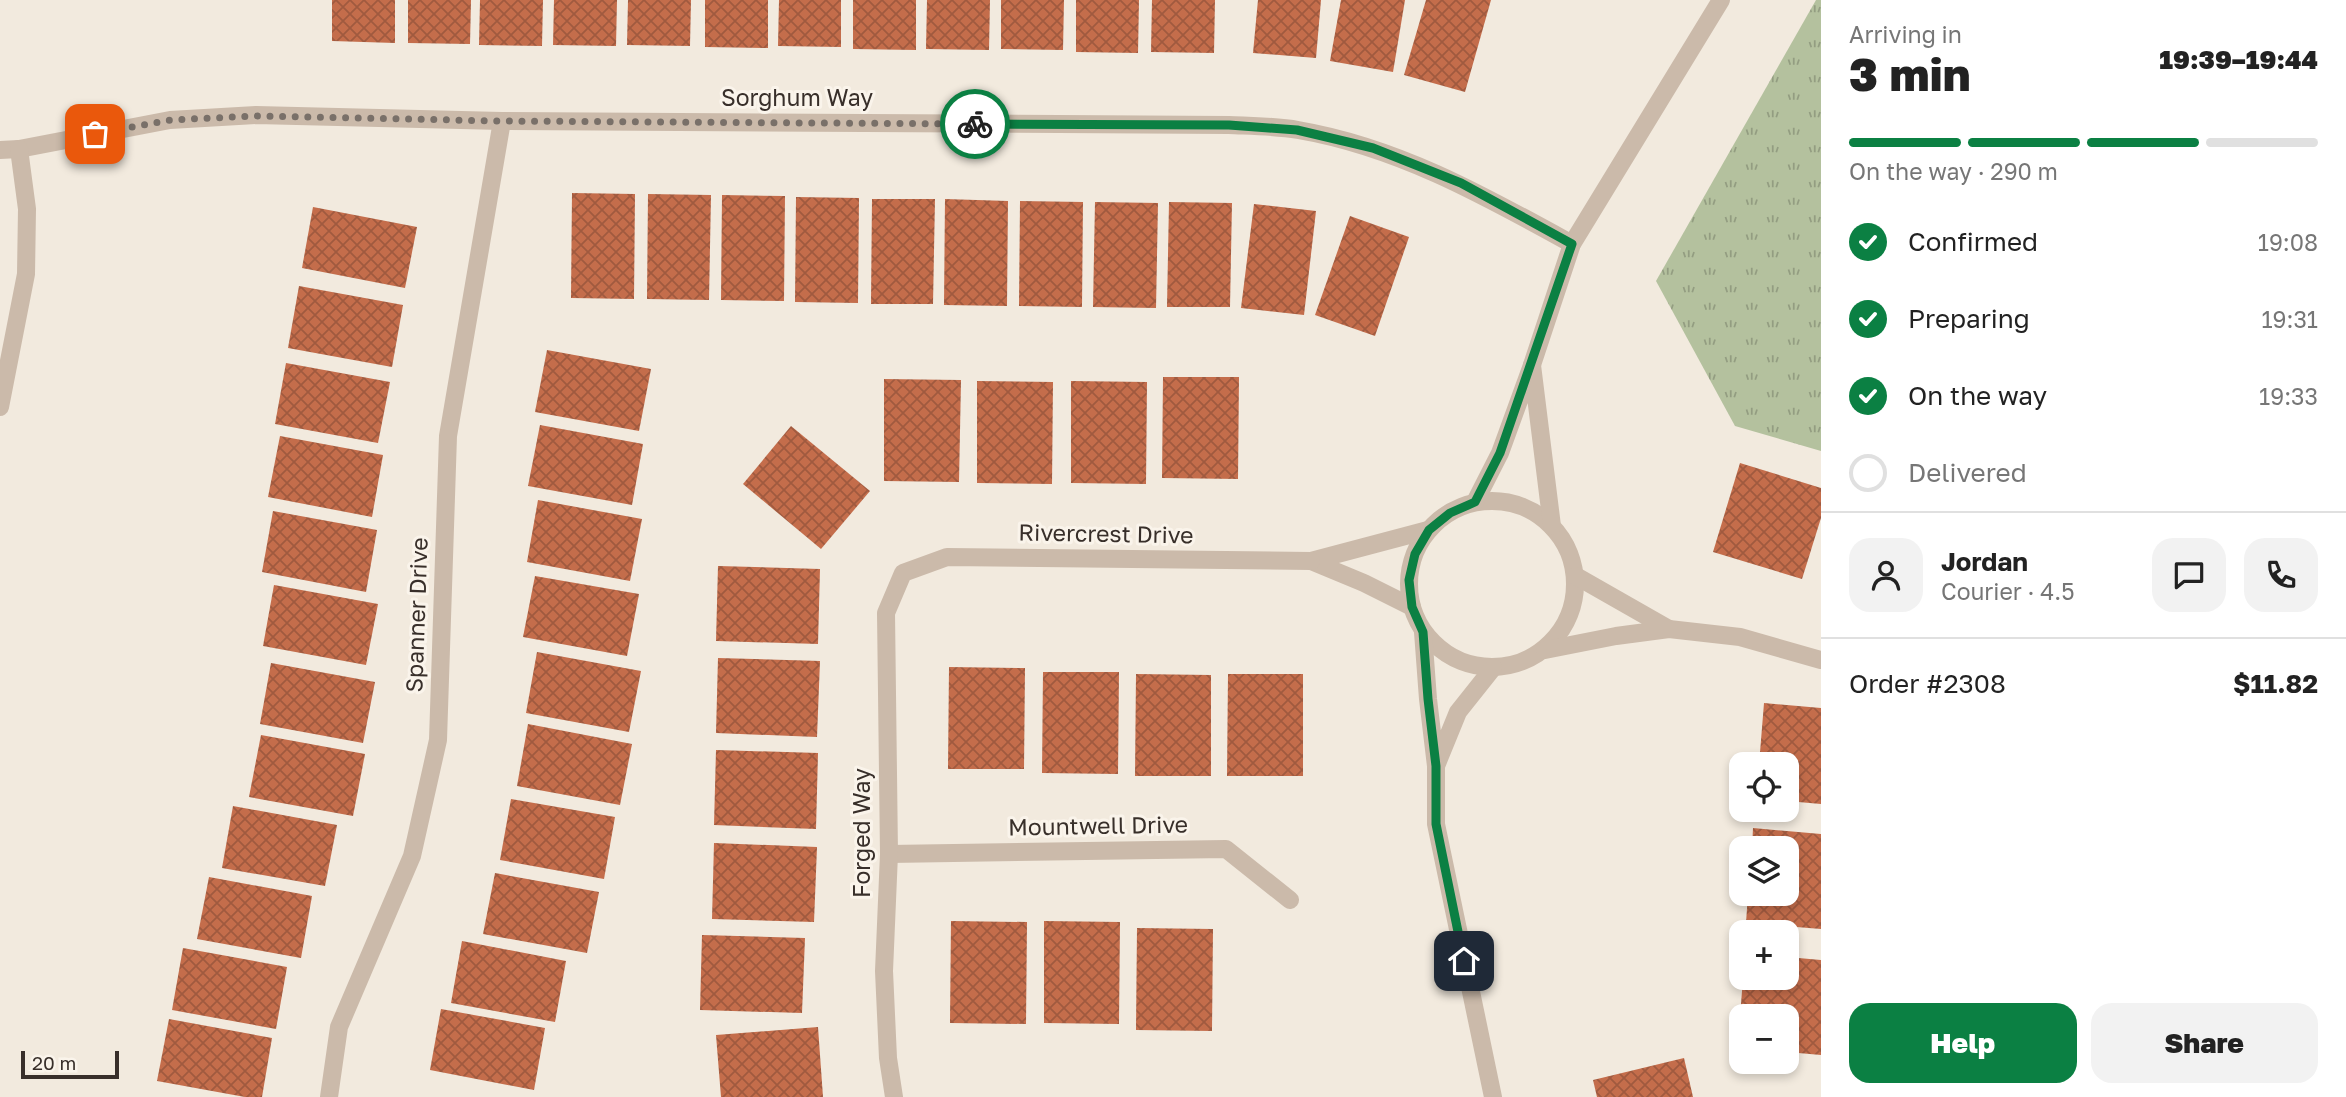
<!DOCTYPE html>
<html lang="en">
<head>
<meta charset="utf-8">
<style>
	:root { --surface:#fff; --page:#f2f2f2; --text:#222; --muted:#767676; --line:#e0e0e0; --accent:#0b8043 }
	body { margin:0; font-family:"Golos Text",sans-serif; background:var(--page); color:var(--text); height:100vh; display:flex; flex-direction:column; font-size:26px; white-space:nowrap }
	* { box-sizing:border-box; margin:0 }
	p { font-size:23px; color:var(--muted) }
	.icon { flex:none; width:38px; height:38px; fill:none; stroke:currentColor; stroke-width:2; stroke-linecap:round; stroke-linejoin:round }
	.map { position:relative; flex:1; overflow:hidden }
	.drawer { display:flex; flex-direction:column; background:var(--surface); width:525px }
	.drawer>* { flex:none }
	.buttons { position:absolute; left:1729px; top:752px; display:grid; gap:14px }
	.buttons a { display:grid; place-items:center; width:70px; height:70px; border-radius:14px; background:var(--surface); box-shadow:0 4px 10px #0003; font-size:35px }
	.scale { position:absolute; left:21px; bottom:18px; width:98px; box-sizing:border-box; padding-left:7px; border:4px solid #382f2a; border-top:0; font-size:19px; line-height:24px; white-space:nowrap; color:#382f2a; -webkit-text-stroke:5px #faf4eb; paint-order:stroke }
	.pin { position:absolute; display:grid; place-items:center; width:60px; height:60px; color:#fff; margin:-30px; border-radius:14px; box-shadow:0 4px 10px #0006 }
	.courier { position:absolute; display:grid; place-items:center; width:70px; height:70px; margin:-35px; border:5px solid #0b8043; border-radius:50%; background:#fff; color:#222; box-shadow:0 2px 9px #0007 }
	.summary em { font-style:normal; font-weight:800 }
	.summary div { display:flex; flex-direction:column-reverse }
	.summary { display:flex; align-items:center; justify-content:space-between; height:119px; padding:0 28px }
	h1 { font-size:46px; font-weight:800; line-height:52px }
	.bar { display:grid; grid-template-columns:repeat(4,1fr); gap:10px 7px; align-content:center; height:84px; padding:0 28px }
	.bar i { height:9px; border-radius:5px; background:var(--line) }
	.bar .on { background:var(--accent) }
	.bar p { grid-column:span 4 }
	.line { display:flex; align-items:center; gap:18px; padding:0 28px; border-top:2px solid var(--line) }
	.line div { flex:1 }
	.round { display:grid; place-items:center; flex:none; width:74px; height:74px; border-radius:21px; background:var(--page) }
	ol { padding:0 28px; list-style:none }
	li { display:flex; align-items:center; gap:21px; height:77px }
	li p { margin-inline-start:auto }
	li .icon { padding:7px; border-radius:50%; background:var(--accent); color:#fff; stroke-width:4 }
	li:last-child { color:var(--muted) }
	li i { width:38px; height:38px; border:4px solid var(--line); border-radius:50% }
	.button { display:flex; gap:14px; margin-top:auto; padding:14px 28px }
	.button a { flex:1; height:80px; border-radius:21px; background:var(--accent); color:#fff; font-size:28px; font-weight:800; line-height:80px; text-align:center }
	.button a+a { background:var(--page); color:var(--text) }
	main { display:flex; flex:1; min-height:0 }
	.map>svg:first-child { display:block }
	.grass { fill:url(#grass-tufts) }
	.building { fill:url(#building-cross-hatch) }
	.lines { fill:none; stroke-linecap:round; stroke-linejoin:round }
	.minor { stroke:#cbbaaa; stroke-width:18 }
	.done { stroke:#797069; stroke-width:7; stroke-dasharray:0 12.6 }
	.route { stroke:#0b8043; stroke-width:9 }
	.labels { text-anchor:middle; stroke-width:6; stroke-linejoin:round; paint-order:stroke }
	.street-label { font-size:23px; fill:#382f2a; stroke:#faf4eb }
</style>
</head>
<body>
<main>
<div class="map">
<svg width="1821" height="1097" viewBox="0 0 1821 1097">
	<defs>
		<pattern id="grass-tufts" width="24" height="20" patternUnits="userSpaceOnUse" patternTransform="scale(1.75)"><rect width="24" height="20" fill="#b4c19e"/><path d="M3 7l-1-3M5 7V3M7 7l1-3M15 17l-1-3M17 17v-4M19 17l1-3" fill="none" stroke="#939d81"/></pattern>
		<pattern id="building-cross-hatch" width="8" height="8" patternUnits="userSpaceOnUse" patternTransform="scale(1.75)"><rect width="8" height="8" fill="#c46d4b"/><path d="M0 0l8 8M0 8l8-8" fill="none" stroke="#a05a3f"/></pattern>
	</defs>
	<rect width="100%" height="100%" fill="#f2eade"/>
	<path class="grass" d="M1816 0H1821V451L1735 426 1656 281Z"/>
	<g class="building">
		<path d="M332 0H395V43L332 41Z"/>
		<path d="M408 0H471L470 44 408 43Z"/>
		<path d="M480 0H543L542 46 479 45Z"/>
		<path d="M554 0H617L616 46 553 45Z"/>
		<path d="M628 0H691L690 46 627 45Z"/>
		<path d="M705 0H768V48L705 47Z"/>
		<path d="M779 0H841V47L778 46Z"/>
		<path d="M853 0H916V50L853 49Z"/>
		<path d="M927 0H990L989 50 926 49Z"/>
		<path d="M1001 0H1064L1063 50 1001 49Z"/>
		<path d="M1076 0H1139L1138 53 1076 52Z"/>
		<path d="M1152 0H1215L1214 53 1151 52Z"/>
		<path d="M1258 0H1321L1316 58 1253 53Z"/>
		<path d="M1341 0H1405L1393 72 1330 61Z"/>
		<path d="M1426 0H1491L1465 92 1404 75Z"/>
		<path d="M572 193 635 194 634 299 571 298Z"/>
		<path d="M648 194 711 195 709 300 647 299Z"/>
		<path d="M722 195 785 196 784 301 721 300Z"/>
		<path d="M796 197 859 198 858 303 795 302Z"/>
		<path d="M872 199H935L933 304H871Z"/>
		<path d="M945 199 1008 201 1007 306 944 305Z"/>
		<path d="M1020 201 1083 202 1082 307 1019 306Z"/>
		<path d="M1095 202 1158 203 1156 308 1093 307Z"/>
		<path d="M1169 202 1232 203 1230 307H1167Z"/>
		<path d="M1254 204 1316 211 1304 315 1241 308Z"/>
		<path d="M313 207 417 227 405 288 302 268Z"/>
		<path d="M1350 216 1409 237 1375 336 1315 315Z"/>
		<path d="M299 286 403 305 392 367 288 348Z"/>
		<path d="M547 350 651 369 639 431 535 412Z"/>
		<path d="M286 363 390 382 378 443 275 424Z"/>
		<path d="M1163 377H1239L1238 479 1162 478Z"/>
		<path d="M884 379 961 380 959 482 884 481Z"/>
		<path d="M977 381 1053 382 1052 484 977 483Z"/>
		<path d="M1071 381 1147 382 1146 484 1071 483Z"/>
		<path d="M540 425 643 444 632 505 528 486Z"/>
		<path d="M791 426 870 491 821 549 743 484Z"/>
		<path d="M280 436 383 455 372 517 268 497Z"/>
		<path d="M1740 463 1821 488V518L1802 579 1713 552Z"/>
		<path d="M538 500 642 519 630 581 527 562Z"/>
		<path d="M273 511 377 530 366 592 262 572Z"/>
		<path d="M718 566 820 569 818 644 716 641Z"/>
		<path d="M535 576 639 594 627 656 523 637Z"/>
		<path d="M274 585 378 604 366 665 263 646Z"/>
		<path d="M537 652 641 671 629 732 526 713Z"/>
		<path d="M718 658 820 661 817 737 716 733Z"/>
		<path d="M271 663 375 682 363 743 260 724Z"/>
		<path d="M949 667 1025 668 1024 769H948Z"/>
		<path d="M1043 672H1119L1118 774 1042 773Z"/>
		<path d="M1136 674 1211 675V776H1135Z"/>
		<path d="M1228 674H1303V776H1227Z"/>
		<path d="M1764 703 1821 708V804L1787 801V765H1759Z"/>
		<path d="M528 724 632 744 620 805 517 786Z"/>
		<path d="M261 735 365 754 353 816 249 797Z"/>
		<path d="M716 750 818 753 816 829 714 825Z"/>
		<path d="M511 799 615 817 604 879 500 860Z"/>
		<path d="M233 806 337 825 325 886 222 868Z"/>
		<path d="M1753 828 1821 834V929L1746 923 1748 894H1787V849H1752Z"/>
		<path d="M714 843 817 847 814 922 712 919Z"/>
		<path d="M495 873 599 892 587 953 483 934Z"/>
		<path d="M209 877 312 896 301 958 197 939Z"/>
		<path d="M951 921 1027 922 1026 1024 950 1023Z"/>
		<path d="M1044 921 1120 922 1119 1024 1044 1023Z"/>
		<path d="M1137 928 1213 929 1212 1031 1136 1030Z"/>
		<path d="M702 935 805 938 802 1013 700 1010Z"/>
		<path d="M462 941 566 961 555 1022 451 1003Z"/>
		<path d="M183 948 287 967 276 1029 172 1010Z"/>
		<path d="M1787 957 1821 960V1055L1787 1052V1017H1740L1743 978H1787Z"/>
		<path d="M441 1009 545 1028 534 1090 430 1070Z"/>
		<path d="M169 1019 272 1038 262 1097H245L157 1081Z"/>
		<path d="M818 1027 823 1097H721L716 1035Z"/>
		<path d="M1684 1058 1693 1097H1597L1593 1080Z"/>
	</g>
	<g class="lines">
		<g class="minor">
			<path d="M0 150 19 149 170 120 256 115 502 121 1229 125C1252 126 1276 126 1298 130 1398 147 1485 196 1572 244"/>
			<path d="M1532 365 1572 244 1721 0"/>
			<path d="M0 407 26 274 27 209 19 149"/>
			<circle cx="1492" cy="584" r="83"/>
			<path d="M1475 502 1500 453 1532 365 1552 526"/>
			<path d="M1412 607 1364 583 1311 561 1428 530"/>
			<path d="M1669 629 1740 637 1821 660"/>
			<path d="M1423 632 1428 699 1436 766 1458 712 1493 668"/>
			<path d="M1545 650 1616 636 1669 629 1576 576"/>
			<path d="M1436 766V824L1493 1097"/>
			<path d="M889 854 1226 849 1290 900"/>
			<path d="M329 1097 339 1027 412 856 438 740 448 436 502 121"/>
			<path d="M894 1097 888 1058 884 971 889 854 886 613 903 573 947 557 1311 561"/>
		</g>
	</g>
	<g class="lines">
		<path class="done" d="M95 134 170 120 256 116 502 121 975 124"/>
		<path class="route" d="M975 124 1229 125 1297 130 1373 148 1461 183 1572 244 1500 453 1475 502 1450 513 1429 530 1415 554 1409 580 1412 607 1423 632 1428 699 1436 766V824L1464 961"/>
	</g>
	<g class="labels">
		<g class="street-label">
			<text x="797" y="106">Sorghum Way</text>
			<text transform="translate(1106 534) rotate(1)" y="8">Rivercrest Drive</text>
			<text transform="translate(417 615) rotate(-88)" y="8">Spanner Drive</text>
			<text transform="translate(1098 826) rotate(-1)" y="8">Mountwell Drive</text>
			<text transform="translate(862 833) rotate(-90)" y="8">Forged Way</text>
		</g>
	</g>
</svg>
<div class="buttons">
<a><svg class="icon" aria-label="locate" viewBox="0 0 24 24"><circle cx="12" cy="12" r="6"/><path d="M12 2v4M12 18v4M2 12h4M18 12h4"/></svg></a>
<a><svg class="icon" aria-label="layers" viewBox="0 0 24 24"><path d="M12 4l9 5-9 5-9-5zM3 14l9 5 9-5"/></svg></a>
<a>+</a>
<a>−</a>
</div>
<div class="scale">20 m</div>
<div class="pin" style="left:95px;top:134px;background:#ea580c"><svg class="icon" aria-label="bag" viewBox="0 0 24 24"><path d="M5 8h14l-1 12H6zM9 8a3 3 0 0 1 6 0"/></svg></div>
<div class="pin" style="left:1464px;top:961px;background:#1f2937"><svg class="icon" aria-label="home" viewBox="0 0 24 24"><path d="M3 11l9-7 9 7M6 9v11h12V9"/></svg></div>
<div class="courier" style="left:975px;top:124px"><svg class="icon" aria-label="bike" viewBox="0 0 24 24"><circle cx="6" cy="16" r="4"/><circle cx="18" cy="16" r="4"/><path d="M6 16l4-8h5l3 8M10 8l3 8H6M13 5h3"/></svg></div>
</div>
<section class="drawer">
<div class="summary"><div><h1>3 min</h1><p>Arriving in</p></div><em>19:39–19:44</em></div>
<div class="bar"><i class="on"></i><i class="on"></i><i class="on"></i><i></i><p>On the way · 290 m</p></div>
<ol>
<li><svg class="icon" aria-label="check" viewBox="0 0 24 24"><path d="M5 12l5 5 9-10"/></svg>Confirmed<p>19:08</p></li>
<li><svg class="icon" aria-label="check" viewBox="0 0 24 24"><path d="M5 12l5 5 9-10"/></svg>Preparing<p>19:31</p></li>
<li><svg class="icon" aria-label="check" viewBox="0 0 24 24"><path d="M5 12l5 5 9-10"/></svg>On the way<p>19:33</p></li>
<li><i></i>Delivered</li>
</ol>
<div class="line" style="height:126px"><a class="round"><svg class="icon" aria-label="person" viewBox="0 0 24 24"><circle cx="12" cy="8" r="4"/><path d="M4 21q1-7 8-7t8 7"/></svg></a><div><b>Jordan</b><p>Courier · 4.5</p></div><a class="round"><svg class="icon" aria-label="chat" viewBox="0 0 24 24"><path d="M4 5h16v11H9l-5 4z"/></svg></a><a class="round"><svg class="icon" aria-label="phone" viewBox="0 0 24 24"><path d="M5 4h4l2 5-3 2q2 4 5 5l2-3 5 2v4C11 20 4 13 5 4z"/></svg></a></div>
<div class="line" style="height:91px"><div>Order #2308</div><b>$11.82</b></div>
<div class="button"><a>Help</a><a>Share</a></div>
</section>
</main>
</body>
</html>
